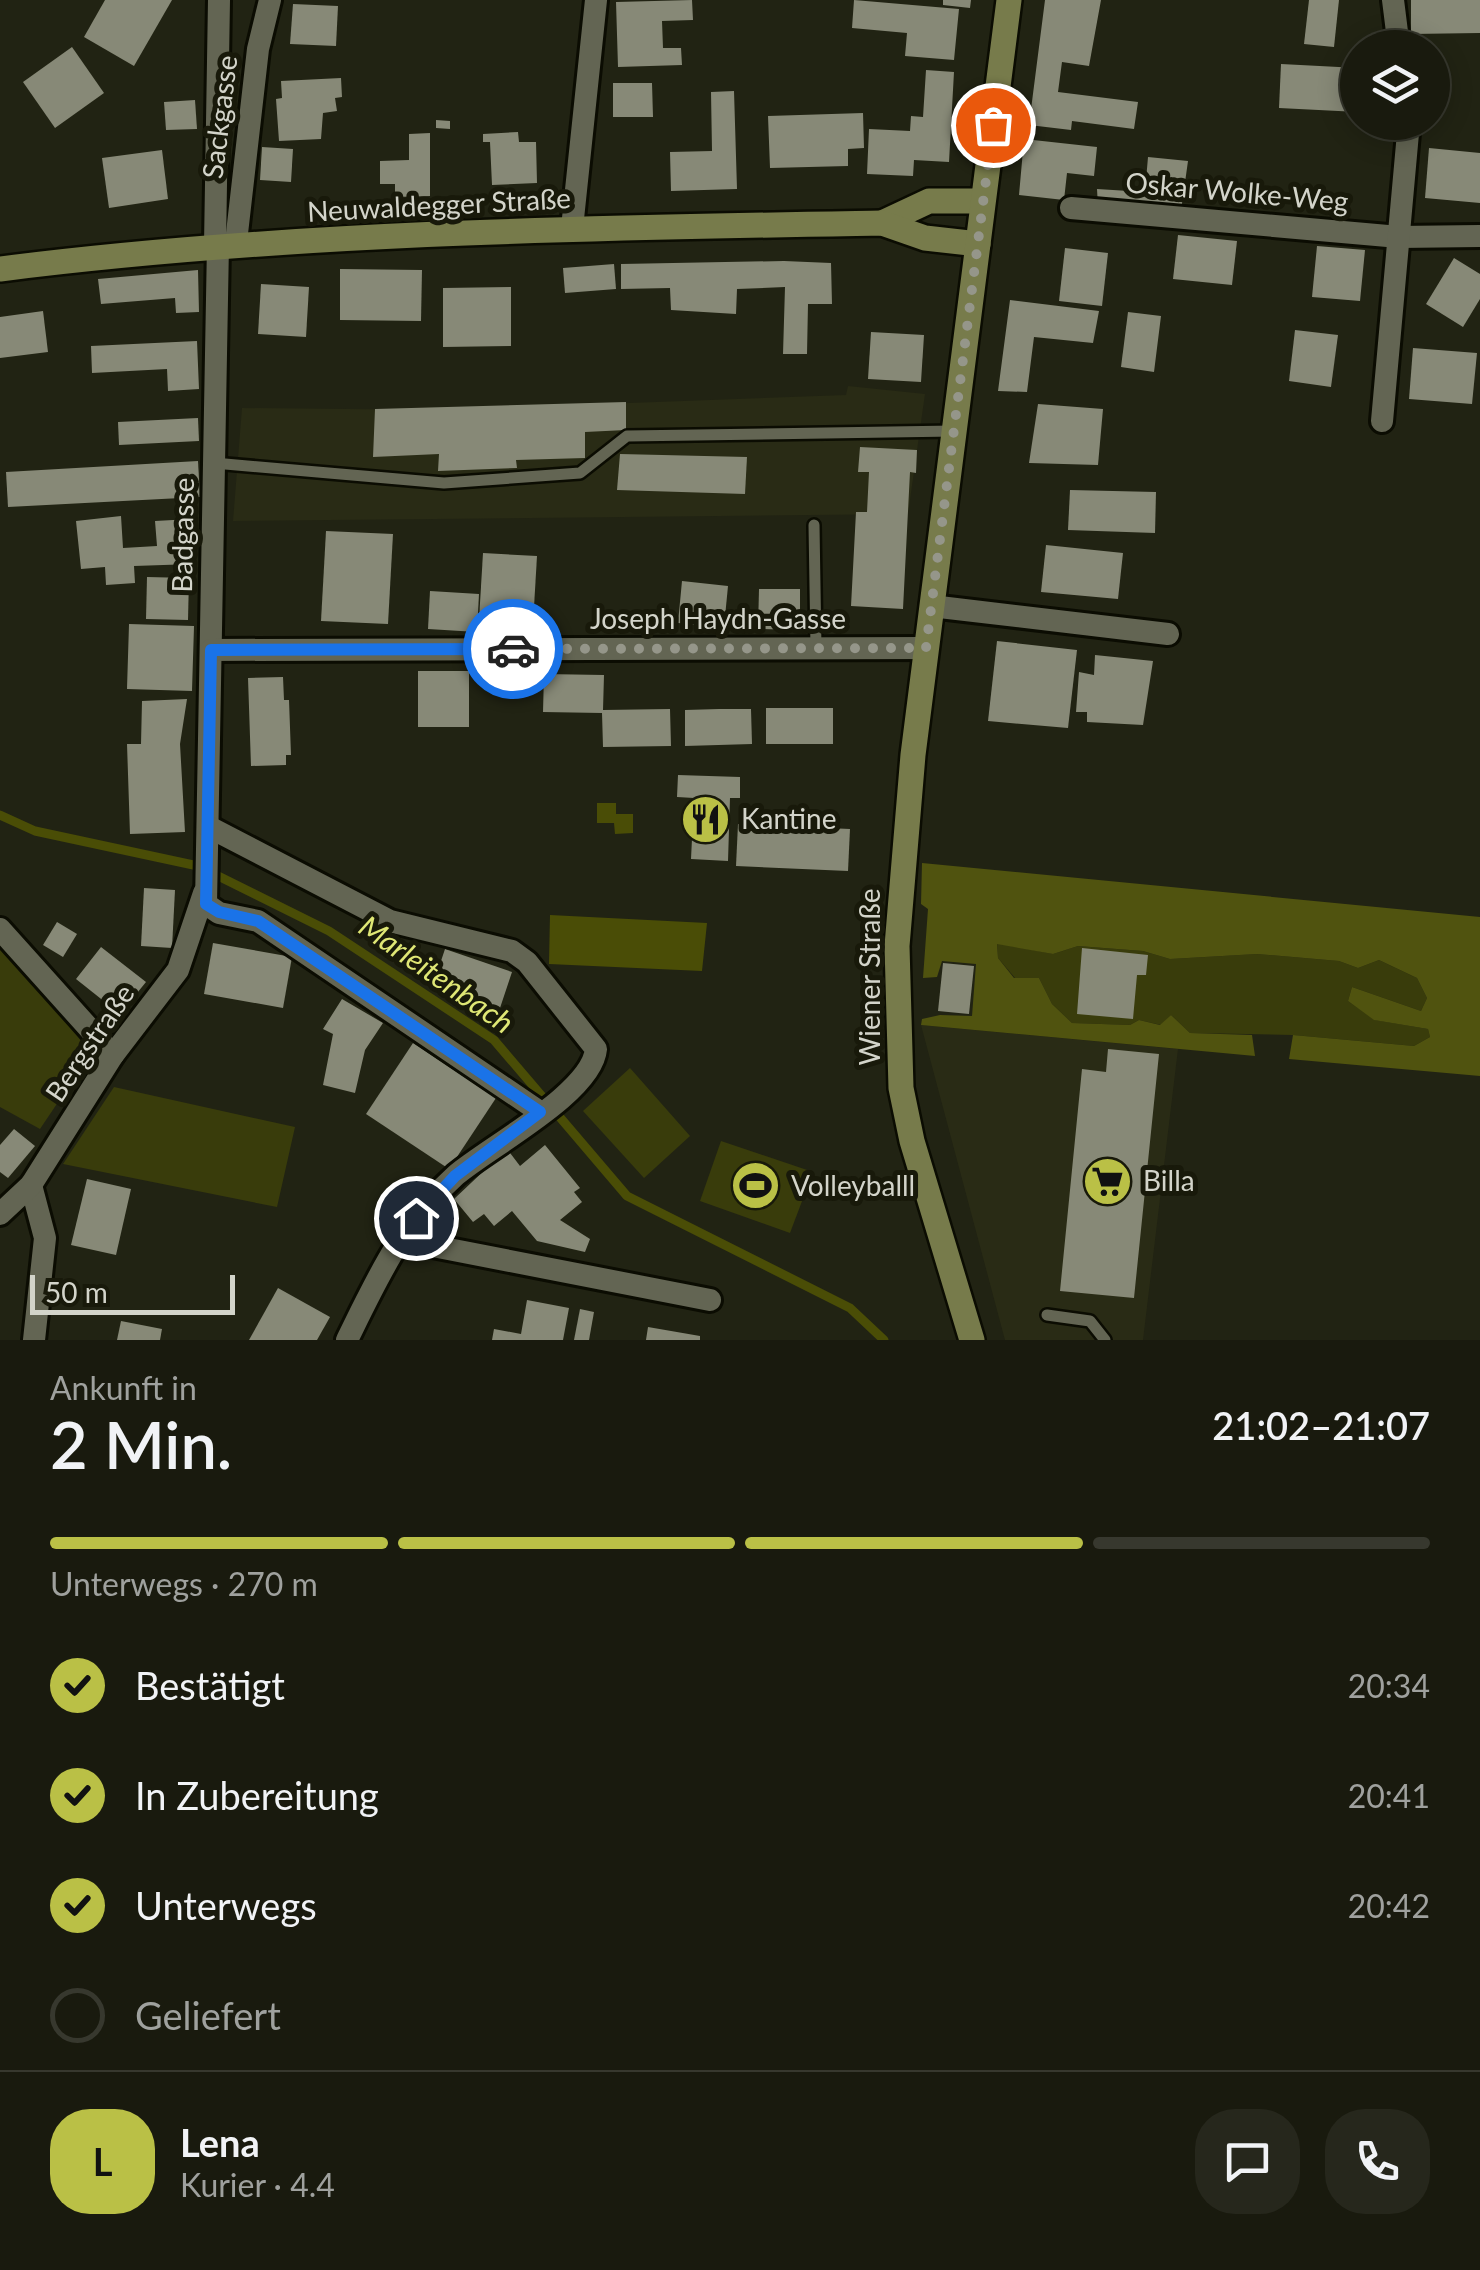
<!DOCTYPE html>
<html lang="de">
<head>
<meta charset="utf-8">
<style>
	:root { --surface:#191a0e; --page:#26271c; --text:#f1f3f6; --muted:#9fa19e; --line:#37382e; --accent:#bac046 }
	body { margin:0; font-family:Lato,sans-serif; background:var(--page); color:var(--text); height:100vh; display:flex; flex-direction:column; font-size:38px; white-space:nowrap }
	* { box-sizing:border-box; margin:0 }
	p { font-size:32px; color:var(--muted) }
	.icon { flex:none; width:55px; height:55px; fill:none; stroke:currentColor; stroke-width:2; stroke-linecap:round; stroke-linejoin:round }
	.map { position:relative; height:1340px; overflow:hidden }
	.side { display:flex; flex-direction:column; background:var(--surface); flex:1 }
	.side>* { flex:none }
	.fabs { position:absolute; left:1340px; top:30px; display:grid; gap:20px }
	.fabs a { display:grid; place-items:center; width:110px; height:110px; border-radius:50%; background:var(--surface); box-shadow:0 5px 25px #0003,0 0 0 2px var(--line); font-size:50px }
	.scale { position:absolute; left:30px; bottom:25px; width:205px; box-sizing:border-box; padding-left:10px; border:5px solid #d3d4ca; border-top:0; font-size:28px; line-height:35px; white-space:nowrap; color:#d3d4ca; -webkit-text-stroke:8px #18190a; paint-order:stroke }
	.pin { position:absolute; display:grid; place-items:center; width:85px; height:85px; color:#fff; margin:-42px; border:5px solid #fff; border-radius:50%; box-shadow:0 2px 10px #0007 }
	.courier { position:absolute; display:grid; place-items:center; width:100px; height:100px; margin:-50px; border:8px solid #1a73e8; border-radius:50%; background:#fff; color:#222; box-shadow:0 2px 12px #0007 }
	.overview em { font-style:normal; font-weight:600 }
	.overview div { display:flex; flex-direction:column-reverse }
	.overview { display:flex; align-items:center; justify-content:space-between; height:170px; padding:0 50px }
	h1 { font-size:65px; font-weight:600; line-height:75px }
	.bar { display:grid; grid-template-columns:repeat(4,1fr); gap:15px 10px; align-content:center; height:120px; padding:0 50px }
	.bar i { height:12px; border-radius:8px; background:var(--line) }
	.bar .on { background:var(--accent) }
	.bar p { grid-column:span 4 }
	.line { display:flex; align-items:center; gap:25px; padding:0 50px; border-top:2px solid var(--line) }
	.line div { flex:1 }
	.round { display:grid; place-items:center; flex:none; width:105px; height:105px; border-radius:40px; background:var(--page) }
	ol { padding:0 50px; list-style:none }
	li { display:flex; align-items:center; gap:30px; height:110px }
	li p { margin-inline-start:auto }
	li .icon { padding:10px; border-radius:50%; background:var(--accent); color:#111; stroke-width:4 }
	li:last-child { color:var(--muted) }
	li i { width:55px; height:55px; border:5px solid var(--line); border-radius:50% }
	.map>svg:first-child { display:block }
	.built { fill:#292b15 }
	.green { fill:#393c0b }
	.forest { fill:#50530f }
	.water { fill:#4a4d06 }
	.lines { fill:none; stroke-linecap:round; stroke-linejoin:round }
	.stream { stroke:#4a4d06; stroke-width:9 }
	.building { fill:#878977 }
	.service-casing { stroke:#0b0c02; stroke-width:16 }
	.minor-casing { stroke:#0b0c02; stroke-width:28 }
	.secondary-casing { stroke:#0b0c02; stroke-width:30 }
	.service { stroke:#636553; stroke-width:11 }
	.minor { stroke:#636553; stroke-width:22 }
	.secondary { stroke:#777b4b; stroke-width:25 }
	.done { stroke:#95968a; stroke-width:10; stroke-dasharray:0 18 }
	.route { stroke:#1a73e8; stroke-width:12 }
	.labels { text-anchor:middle; stroke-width:10; stroke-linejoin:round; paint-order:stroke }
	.street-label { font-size:28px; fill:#d3d4ca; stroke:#18190a }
	.poi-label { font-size:28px; fill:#d3d4ca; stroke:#18190a; text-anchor:start }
	.water-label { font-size:30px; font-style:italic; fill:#dfe775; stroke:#18190a }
</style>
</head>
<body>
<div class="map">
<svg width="1480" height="1340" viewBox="0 0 1480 1340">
	<rect width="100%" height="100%" fill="#212313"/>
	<g class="built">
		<path d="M848 386 925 394 908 514 233 521 242 408 440 410 846 395Z"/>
		<path d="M921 1025 1178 1049 1143 1340H1005Z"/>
	</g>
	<g class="green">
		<path d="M0 942 91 1053 40 1129 0 1107Z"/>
		<path d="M997 943 1053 954 1078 946 1143 951 1170 959 1257 954 1339 961 1358 968 1379 960 1417 978 1427 998 1421 1011 1352 987 1348 1001 1375 1020 1428 1029 1430 1037 1414 1046 1293 1035 1190 1033 1171 1015 1161 1025 1139 1020 1130 1025 1072 1023 1052 1004 1039 978H1015L998 958Z"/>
		<path d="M630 1068 690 1136 644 1178 583 1111Z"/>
		<path d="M114 1087 295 1127 277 1207 63 1164Z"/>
		<path d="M721 1141 813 1172 790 1233 700 1201Z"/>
	</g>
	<path class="forest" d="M922 863 1480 917V1076L1289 1059 1293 1035 1414 1046 1430 1037 1428 1029 1374 1020 1348 1001 1352 987 1421 1011 1427 998 1417 978 1379 960 1358 968 1339 961 1257 954 1170 959 1143 951 1078 946 1053 954 997 944 998 958 1014 978H1039L1052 1004 1072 1023 1130 1025 1139 1020 1160 1025 1171 1015 1190 1033 1252 1035 1255 1056 921 1025 922 1019 940 1015 972 1016 976 964 942 961 937 977 923 978 928 909 921 904Z"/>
	<g class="water">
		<path d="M597 803H616V814H633V833L615 834 614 823H597Z"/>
		<path d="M550 915 707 923 702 971 549 964Z"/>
	</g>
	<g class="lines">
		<path class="stream" d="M0 815 35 831 198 866 329 931 494 1040 627 1196 850 1308 884 1340"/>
	</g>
	<g class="building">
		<path d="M105 0H172L134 66 84 37Z"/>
		<path d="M692 0 693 20 662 21 663 48H681L682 65 618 67 616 2Z"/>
		<path d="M854 0 959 9 954 60 905 56 907 33 852 28Z"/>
		<path d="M943 0H971L970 8 943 5Z"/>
		<path d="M1045 0H1101L1089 66 1062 62 1058 92 1138 102 1134 129 1072 121 1071 130 1029 125Z"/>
		<path d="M1309 0H1339L1334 47 1304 44Z"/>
		<path d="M1411 0H1480V33L1411 34Z"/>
		<path d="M293 4 338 6 336 46 290 44Z"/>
		<path d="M72 47 104 93 55 128 23 82Z"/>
		<path d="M1281 64 1358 68V112L1279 108Z"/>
		<path d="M926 70 954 72 949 162 914 160 913 176 867 174 869 129 910 131 911 116 923 117Z"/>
		<path d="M341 78 342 97 335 98 337 111 323 113 321 139 279 141 276 99 282 98 281 81Z"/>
		<path d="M613 83H652L653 117H613Z"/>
		<path d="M734 91 737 189 671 191 670 152 712 151 711 92Z"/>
		<path d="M195 100 197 129 166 130 164 102Z"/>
		<path d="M863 113 864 148 848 149V166L770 168 768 116Z"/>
		<path d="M436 120 450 121V129L436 128Z"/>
		<path d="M518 132 519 142H536L537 183 492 185 490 142H483V134Z"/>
		<path d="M430 133V196L395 197V184H380V161L409 160V134Z"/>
		<path d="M1024 139 1097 147 1094 176 1067 173 1064 200 1019 195Z"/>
		<path d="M262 147 293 149 291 182 260 180Z"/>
		<path d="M1429 148 1480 153V203L1425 198Z"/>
		<path d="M162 150 168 199 109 208 102 158Z"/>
		<path d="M1148 157 1188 161 1181 211 1098 207 1097 189 1145 192Z"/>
		<path d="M1178 235 1237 241 1232 285 1173 279Z"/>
		<path d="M1317 246 1365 250 1360 301 1312 297Z"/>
		<path d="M1065 248 1108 253 1102 306 1059 301Z"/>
		<path d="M1454 258 1480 274V299L1463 327 1426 304Z"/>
		<path d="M784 261 831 263 832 304H808L807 354H783L785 287 737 289 736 314 671 310 670 288 621 289V264Z"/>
		<path d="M614 264 616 289 565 293 563 268Z"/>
		<path d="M340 269 422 270 421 321 340 320Z"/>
		<path d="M198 270 199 312 176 313 175 298 101 304 98 279Z"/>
		<path d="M261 284 309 287 306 337 258 334Z"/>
		<path d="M511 287V346L443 347V288Z"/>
		<path d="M1010 300 1099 311 1093 343 1034 337 1027 392 998 391Z"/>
		<path d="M43 311 48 352 0 358V317Z"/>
		<path d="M1128 312 1161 316 1154 372 1121 367Z"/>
		<path d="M1295 330 1338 335 1331 387 1289 381Z"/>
		<path d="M871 332 924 335 921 382 868 379Z"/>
		<path d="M197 341 199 389 168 391 167 369 92 373 91 346Z"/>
		<path d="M1413 348 1477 353 1472 404 1409 399Z"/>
		<path d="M626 402V430L585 432V458L516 460 517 468 438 471 439 454 373 457 375 409Z"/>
		<path d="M1038 404 1103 409 1098 465 1029 463Z"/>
		<path d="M198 418 199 441 119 445 118 422Z"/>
		<path d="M860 447 917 450 916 473 910 472 903 609 851 606 856 512H867L869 472H858Z"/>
		<path d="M620 454 747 457 745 494 617 490Z"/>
		<path d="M198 461 200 497 8 507 6 472Z"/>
		<path d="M1070 490 1156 492 1155 533 1068 530Z"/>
		<path d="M121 516 123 548 157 546 155 521 191 519 193 564 134 566 135 583 106 585 105 567 81 569 76 521Z"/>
		<path d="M326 531 393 534 388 624 321 621Z"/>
		<path d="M1046 545 1123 553 1118 599 1041 592Z"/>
		<path d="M483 553 537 556 533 624 479 620Z"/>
		<path d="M147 577 189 578 188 620 146 619Z"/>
		<path d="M682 581 728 586 724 627 678 623Z"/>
		<path d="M759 589H800V630L758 629Z"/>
		<path d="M430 591 479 594 477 632 428 629Z"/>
		<path d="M129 624 194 626 192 691 127 689Z"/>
		<path d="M997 641 1077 650 1068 728 988 721Z"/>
		<path d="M1095 655 1153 661 1143 725 1087 722V712H1076L1079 672 1094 675Z"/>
		<rect x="418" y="671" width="51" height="56"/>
		<path d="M544 674 604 675 603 710 670 709 671 746 603 747 602 713 543 712Z"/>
		<path d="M283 677 284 700H289L291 755H286V765L251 766 248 678Z"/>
		<path d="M187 699 180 744 185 832 130 834 127 744H141L142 701Z"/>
		<rect x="766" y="708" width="67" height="36"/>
		<path d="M719 709H751L752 744 685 746V710Z"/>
		<path d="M678 775 740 777V798H730L728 861 691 859 694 798 677 797Z"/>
		<path d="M738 824 850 829 848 871 736 866Z"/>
		<path d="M144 888 175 890 172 948 141 946Z"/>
		<path d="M57 922 77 934 63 957 43 945Z"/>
		<path d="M213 943 292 957 283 1008 204 994Z"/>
		<path d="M101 947 146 982 120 1014 76 979Z"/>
		<path d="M1082 948 1148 955 1146 975H1137L1133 1019 1077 1014Z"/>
		<path d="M445 949 512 972 500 1008 433 985Z"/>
		<path d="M943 963 974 966 969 1014 938 1011Z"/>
		<path d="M342 999 383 1023 365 1050 355 1093 323 1085 333 1034 323 1029Z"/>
		<path d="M413 1043 496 1098 449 1169 366 1114Z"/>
		<path d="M1108 1049 1159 1054 1134 1298 1060 1291 1082 1069 1106 1072Z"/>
		<path d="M14 1129 35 1146 8 1178 0 1172V1145Z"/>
		<path d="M545 1145 580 1188 574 1192 582 1202 560 1220 590 1239 585 1252 537 1241 512 1211 494 1226 484 1214 473 1222 454 1199 507 1149 520 1166Z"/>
		<path d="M87 1179 131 1189 116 1255 71 1245Z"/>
		<path d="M278 1288 330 1317 317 1340H249Z"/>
		<path d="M527 1300 569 1308 563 1340H492L494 1329 521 1334Z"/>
		<path d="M580 1309 594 1312 589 1340H574Z"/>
		<path d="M121 1321 162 1329 160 1340H117Z"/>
		<path d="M648 1327 700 1336V1340H646Z"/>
	</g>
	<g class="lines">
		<defs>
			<g id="service">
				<path d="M214 463 444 483 580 473 627 436 954 431"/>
				<path d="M814 525 816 648"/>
				<path d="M1047 1315 1090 1321 1105 1340"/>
			</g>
			<g id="minor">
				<path d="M1393 0 1399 48"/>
				<path d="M1071 208 1399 237 1480 236"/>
				<path d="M572 228 596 0"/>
				<path d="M236 242 258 49 270 0"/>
				<path d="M218 244 206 904 219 913 258 921 540 1112"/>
				<path d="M215 245 219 0"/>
				<path d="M1382 421 1409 122"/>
				<path d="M931 606 1168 634"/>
				<path d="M211 650 926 648"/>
				<path d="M209 827 390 921 512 951 527 962 596 1049C592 1093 490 1146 456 1175 402 1223 378 1277 347 1340"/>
				<path d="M0 929 113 1055"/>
				<path d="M31 1185 45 1238 34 1340"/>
				<path d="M0 1214 31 1185 113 1055 178 970 204 893"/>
				<path d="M397 1239 710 1300"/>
			</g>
			<g id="secondary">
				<path d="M882 223 929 201H982"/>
				<path d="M0 269C292 232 587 228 882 223L925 238 978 244"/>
				<path d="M972 1340 912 1141 901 1088 897 946 913 755 1009 0"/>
			</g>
		</defs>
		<use href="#service" class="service-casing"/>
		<use href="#minor" class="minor-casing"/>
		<use href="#secondary" class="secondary-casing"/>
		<use href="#service" class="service"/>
		<use href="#minor" class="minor"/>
		<use href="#secondary" class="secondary"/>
	</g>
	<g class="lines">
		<path class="done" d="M513 649 926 648 993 125"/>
		<path class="route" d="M416 1218 455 1176 540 1112 258 921 219 912 206 904 211 650 513 649"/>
	</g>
	<defs>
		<symbol id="restaurant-disc" viewBox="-11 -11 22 22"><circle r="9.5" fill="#bac046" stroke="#18190a"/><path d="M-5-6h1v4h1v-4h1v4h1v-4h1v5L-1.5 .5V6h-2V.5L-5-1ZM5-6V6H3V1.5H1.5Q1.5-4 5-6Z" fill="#111"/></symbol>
		<symbol id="supermarket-disc" viewBox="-11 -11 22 22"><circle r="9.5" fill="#bac046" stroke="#18190a"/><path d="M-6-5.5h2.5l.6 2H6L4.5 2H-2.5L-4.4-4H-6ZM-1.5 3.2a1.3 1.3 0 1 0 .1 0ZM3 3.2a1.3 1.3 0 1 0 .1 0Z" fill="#111"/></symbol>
		<symbol id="stadium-disc" viewBox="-11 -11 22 22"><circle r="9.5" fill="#bac046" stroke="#18190a"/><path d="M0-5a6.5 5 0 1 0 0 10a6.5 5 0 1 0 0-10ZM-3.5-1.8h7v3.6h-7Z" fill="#111"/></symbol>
	</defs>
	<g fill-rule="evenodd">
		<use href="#restaurant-disc" x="678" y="792" width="55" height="55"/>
		<use href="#supermarket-disc" x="1080" y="1154" width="55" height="55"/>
		<use href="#stadium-disc" x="728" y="1158" width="55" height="55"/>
	</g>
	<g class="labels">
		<g class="street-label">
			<text transform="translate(220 117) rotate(-83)" y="10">Sackgasse</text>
			<text transform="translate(1237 192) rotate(5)" y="10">Oskar Wolke-Weg</text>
			<text transform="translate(439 205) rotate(-3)" y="10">Neuwaldegger Straße</text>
			<text transform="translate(183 535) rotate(-89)" y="10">Badgasse</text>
			<text x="718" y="629">Joseph Haydn-Gasse</text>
			<text transform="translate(870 977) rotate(-90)" y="10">Wiener Straße</text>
			<text transform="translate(90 1043) rotate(-56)" y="10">Bergstraße</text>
		</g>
		<g class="poi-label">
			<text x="741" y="829">Kantine</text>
			<text x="1143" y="1191">Billa</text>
			<text x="791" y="1196">Volleyballl</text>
		</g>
		<g class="water-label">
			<text transform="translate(436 975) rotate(35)" y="10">Marleitenbach</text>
		</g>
	</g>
</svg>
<div class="fabs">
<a><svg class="icon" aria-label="layers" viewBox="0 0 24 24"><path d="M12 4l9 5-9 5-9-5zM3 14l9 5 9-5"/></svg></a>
</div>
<div class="scale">50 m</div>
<div class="pin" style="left:993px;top:125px;background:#ea580c"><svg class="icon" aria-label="bag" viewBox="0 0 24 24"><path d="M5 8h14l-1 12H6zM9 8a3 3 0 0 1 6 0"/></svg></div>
<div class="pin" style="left:416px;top:1218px;background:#1f2937"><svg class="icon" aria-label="home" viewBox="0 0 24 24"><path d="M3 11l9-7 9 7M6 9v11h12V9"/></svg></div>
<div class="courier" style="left:513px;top:649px"><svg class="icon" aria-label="car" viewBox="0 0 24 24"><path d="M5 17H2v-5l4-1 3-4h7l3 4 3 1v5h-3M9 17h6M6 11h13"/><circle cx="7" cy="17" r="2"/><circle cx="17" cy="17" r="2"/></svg></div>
</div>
<section class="side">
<div class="overview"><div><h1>2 Min.</h1><p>Ankunft in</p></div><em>21:02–21:07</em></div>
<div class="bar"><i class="on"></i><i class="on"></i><i class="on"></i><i></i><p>Unterwegs · 270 m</p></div>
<ol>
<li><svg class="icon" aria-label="check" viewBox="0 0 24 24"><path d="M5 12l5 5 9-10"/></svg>Bestätigt<p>20:34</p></li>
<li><svg class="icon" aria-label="check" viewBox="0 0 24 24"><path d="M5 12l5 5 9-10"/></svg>In Zubereitung<p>20:41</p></li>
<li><svg class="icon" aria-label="check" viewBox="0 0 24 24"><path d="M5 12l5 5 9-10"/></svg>Unterwegs<p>20:42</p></li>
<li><i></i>Geliefert</li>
</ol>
<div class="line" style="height:180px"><b class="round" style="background:var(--accent);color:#111">L</b><div><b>Lena</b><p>Kurier · 4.4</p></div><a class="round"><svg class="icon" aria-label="chat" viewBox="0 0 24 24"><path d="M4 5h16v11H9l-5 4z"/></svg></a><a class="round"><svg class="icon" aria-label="phone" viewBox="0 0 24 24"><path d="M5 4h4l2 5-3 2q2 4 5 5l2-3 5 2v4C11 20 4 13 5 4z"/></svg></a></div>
</section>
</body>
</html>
